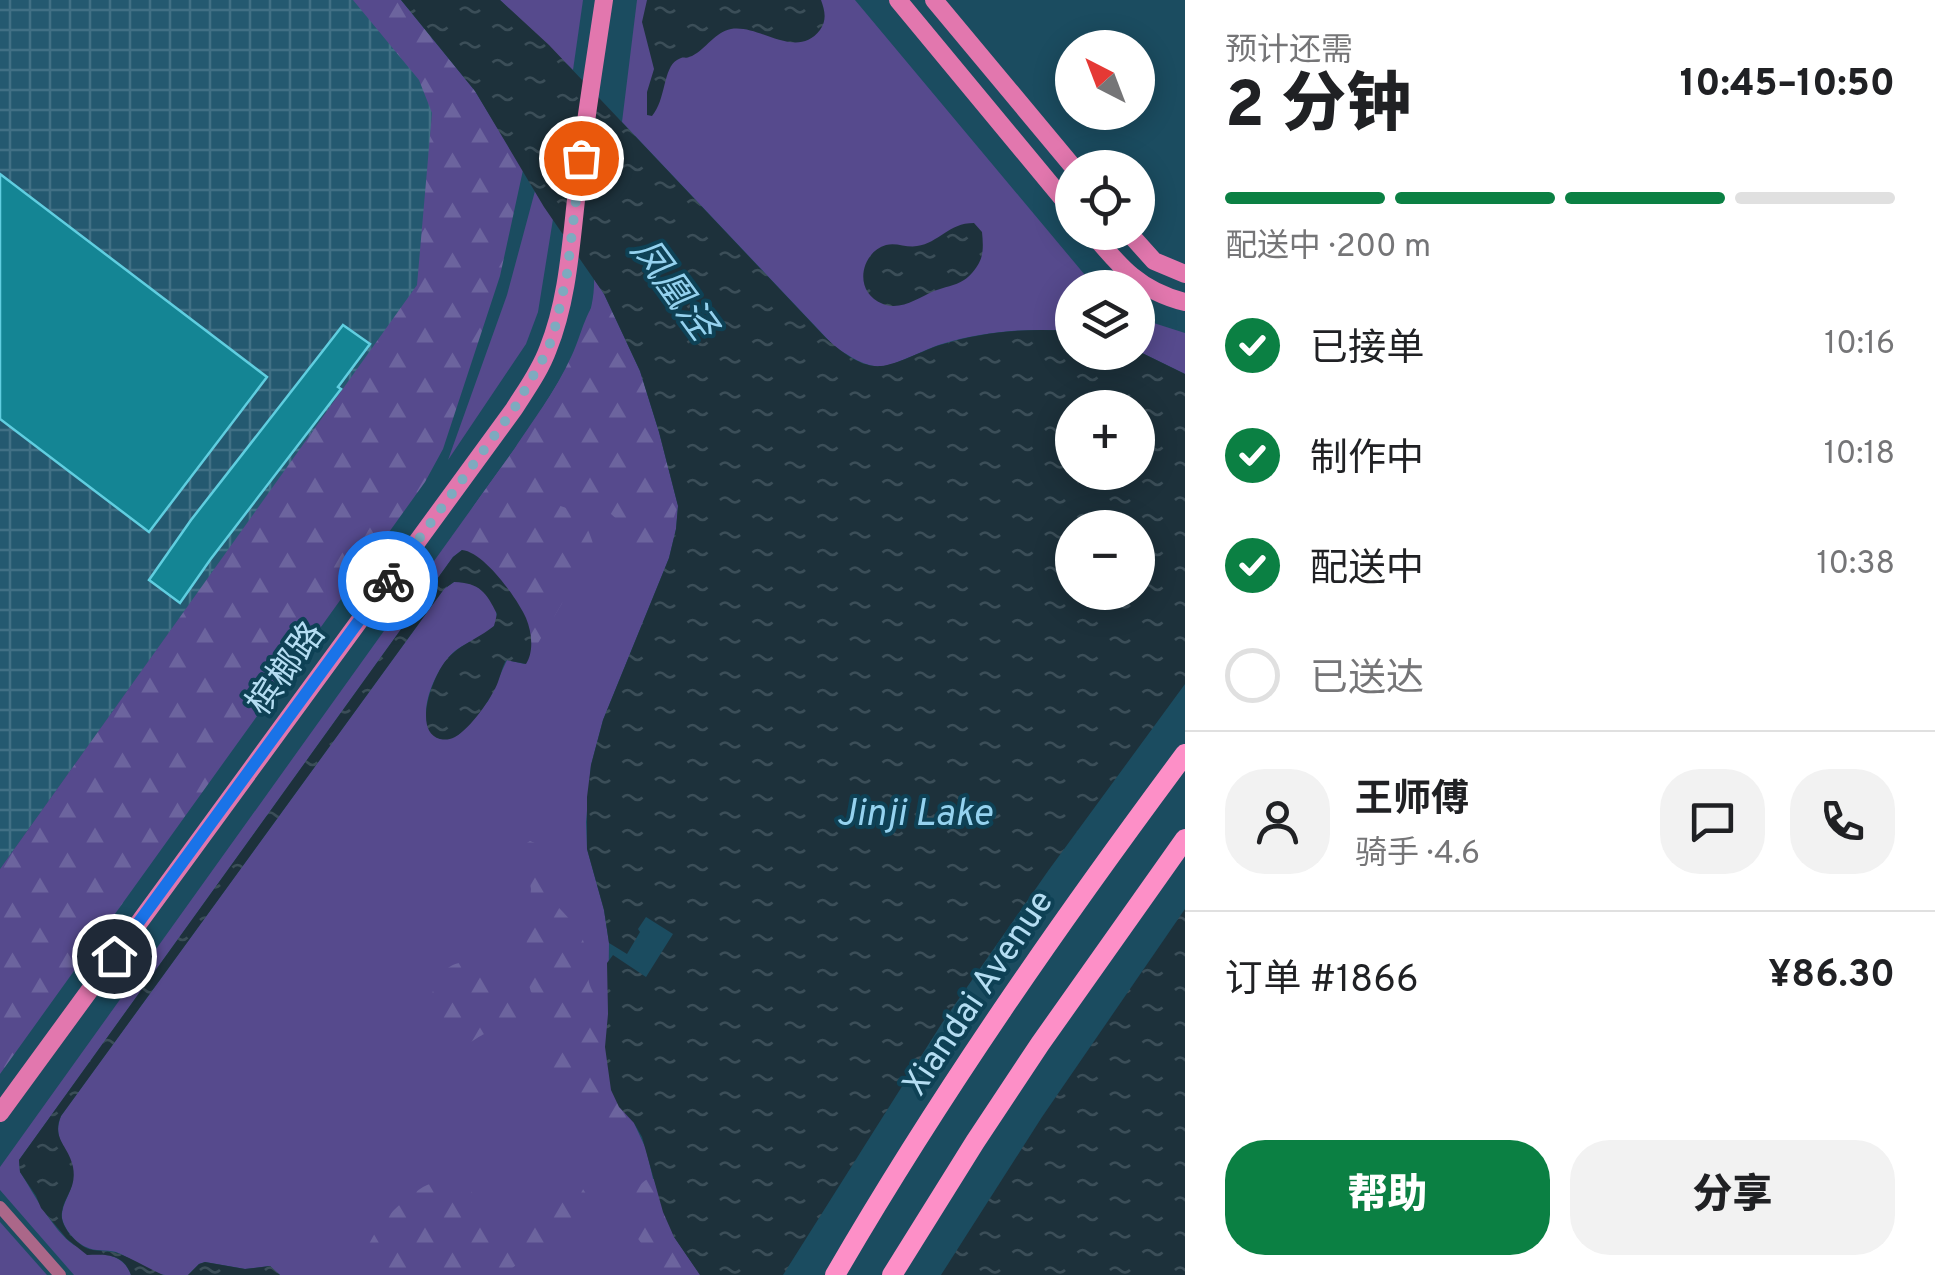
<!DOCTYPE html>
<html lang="zh">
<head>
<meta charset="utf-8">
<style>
	:root { --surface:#fff; --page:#f2f2f2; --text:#202124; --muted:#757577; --line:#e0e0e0; --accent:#0b8043 }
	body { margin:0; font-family:Overpass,"Noto Sans SC",sans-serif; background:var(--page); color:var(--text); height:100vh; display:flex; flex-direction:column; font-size:38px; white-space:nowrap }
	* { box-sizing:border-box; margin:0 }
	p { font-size:32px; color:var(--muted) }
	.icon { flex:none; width:55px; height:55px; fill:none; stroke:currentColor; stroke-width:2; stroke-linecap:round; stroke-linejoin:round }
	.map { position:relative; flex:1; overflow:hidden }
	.panel { display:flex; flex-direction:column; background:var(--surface); width:750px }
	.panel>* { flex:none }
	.needle { width:65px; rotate:318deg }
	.tools { position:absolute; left:1055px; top:30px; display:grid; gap:20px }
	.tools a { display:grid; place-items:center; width:100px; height:100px; border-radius:50%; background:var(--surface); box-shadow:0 5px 25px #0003; font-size:50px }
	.pin { position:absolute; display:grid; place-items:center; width:85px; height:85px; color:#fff; margin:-42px; border:5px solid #fff; border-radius:50%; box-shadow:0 2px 10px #0007 }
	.courier { position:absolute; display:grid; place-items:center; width:100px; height:100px; margin:-50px; border:8px solid #1a73e8; border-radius:50%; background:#fff; color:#222; box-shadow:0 2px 12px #0007 }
	.headline em { font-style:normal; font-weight:800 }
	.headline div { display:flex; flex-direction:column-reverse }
	.headline { display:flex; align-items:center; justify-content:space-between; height:170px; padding:0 40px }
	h1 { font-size:65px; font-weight:800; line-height:75px }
	.bar { display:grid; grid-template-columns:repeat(4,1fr); gap:15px 10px; align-content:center; height:120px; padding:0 40px }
	.bar i { height:12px; border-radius:8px; background:var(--line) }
	.bar .active { background:var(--accent) }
	.bar p { grid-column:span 4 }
	.line { display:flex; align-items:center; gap:25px; padding:0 40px; border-top:2px solid var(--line) }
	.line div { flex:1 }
	.round { display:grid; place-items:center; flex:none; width:105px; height:105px; border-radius:40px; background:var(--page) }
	ol { padding:0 40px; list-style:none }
	li { display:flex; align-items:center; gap:30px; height:110px }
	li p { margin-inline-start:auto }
	li .icon { padding:10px; border-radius:50%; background:var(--accent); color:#fff; stroke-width:4 }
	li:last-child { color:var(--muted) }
	li i { width:55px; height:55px; border:5px solid var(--line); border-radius:50% }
	.button { display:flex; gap:20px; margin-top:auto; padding:20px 40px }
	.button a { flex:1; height:115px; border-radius:40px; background:var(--accent); color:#fff; font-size:40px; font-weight:800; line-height:115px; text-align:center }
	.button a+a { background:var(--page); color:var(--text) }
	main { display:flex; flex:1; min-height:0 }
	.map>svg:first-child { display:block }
	.industrial { fill:url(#industrial-grid) }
	.grass { fill:#564a8d }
	.forest { fill:url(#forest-firs) }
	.water { fill:url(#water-ripples); fill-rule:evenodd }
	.pier { fill:#1b4c60 }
	.building { fill:#148594; stroke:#60cee0; stroke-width:2.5 }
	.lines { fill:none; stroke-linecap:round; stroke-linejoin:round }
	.street { stroke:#ab6789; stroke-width:12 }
	.secondary { stroke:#e277ae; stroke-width:18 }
	.primary { stroke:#fd8fc7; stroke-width:20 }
	.done { stroke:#7eaabf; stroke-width:10; stroke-dasharray:0 18 }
	.route { stroke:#1a73e8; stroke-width:12 }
	.labels { text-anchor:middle; stroke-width:8; stroke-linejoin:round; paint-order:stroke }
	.street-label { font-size:35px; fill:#b4ddf2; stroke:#0e4155 }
	.water-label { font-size:38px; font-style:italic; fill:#95d2ef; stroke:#0e4155 }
</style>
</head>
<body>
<main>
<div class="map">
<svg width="1185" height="1275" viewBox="0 0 1185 1275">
	<defs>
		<pattern id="industrial-grid" width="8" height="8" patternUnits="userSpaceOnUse" patternTransform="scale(2.5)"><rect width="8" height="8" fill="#245970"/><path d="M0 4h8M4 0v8" fill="none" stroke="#417085"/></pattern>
		<pattern id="forest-firs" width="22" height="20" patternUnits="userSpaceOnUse" patternTransform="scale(2.5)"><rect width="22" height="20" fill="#564a8d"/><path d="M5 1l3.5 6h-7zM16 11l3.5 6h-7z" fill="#6c649e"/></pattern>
		<pattern id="water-ripples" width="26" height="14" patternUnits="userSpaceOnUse" patternTransform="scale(2.5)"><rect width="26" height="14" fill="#1d313b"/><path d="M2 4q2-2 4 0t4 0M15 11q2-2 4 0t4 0" fill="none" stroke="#3b4e58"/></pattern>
	</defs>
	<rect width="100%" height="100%" fill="#1b4c60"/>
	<path class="industrial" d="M0 0H401L438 45 418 285 0 869Z"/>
	<g class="grass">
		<path d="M500 0H583L573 70Z"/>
		<path d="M637 0H855L1095 287 1072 288V331C1027 328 985 331 942 344 925 349 898 364 884 366 866 369 848 355 834 346L622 122Z"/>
		<path d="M535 191 553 219 538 312 526 344 448 460 507 295Z"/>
		<path d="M594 279 604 294 678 506 676 529 669 558 603 720 591 765 586 822 587 849 604 910 609 943 608 1014 634 1123 646 1149 655 1187 674 1237 700 1275H280L270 1266 245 1269 205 1262 199 1264 188 1275C181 1275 172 1275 165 1275 148 1272 132 1258 116 1252 106 1249 95 1252 86 1247 76 1243 64 1229 62 1218 60 1205 75 1189 73 1174 71 1148 51 1142 61 1116L444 589 454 582C461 582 471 582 477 586 488 592 503 614 494 626 487 635 465 643 455 651 435 668 410 724 440 739L458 735 472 721 488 701 507 660 525 664 462 550 453 557 19 1160 20 1172C33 1192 57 1238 78 1247 98 1256 122 1250 131 1275H74L0 1190V1167L515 448C545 403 596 336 594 279Z"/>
		<path d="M1138 318 1185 333V374L1138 351Z"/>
		<path d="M0 1222 47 1275H0Z"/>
	</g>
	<g class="forest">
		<path d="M353 0H401L475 91 523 170 500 276 443 449 425 482 0 1074V869L417 285 432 113 419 80Z"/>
		<path d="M604 294 640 371 659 432 678 506 661 552 651 565 643 568C634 558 636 549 631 538 616 510 585 497 559 483L545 490 544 498 548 504C585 507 590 531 598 562L597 567 567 595 532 653C531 643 531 631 528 621 516 590 468 559 467 529 466 521 471 515 473 507 507 458 547 409 572 355 581 337 587 303 604 294Z"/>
		<path d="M530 841 537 844 547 860C535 899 564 905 580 934 590 950 584 971 591 988 595 998 604 1004 608 1014 604 1057 602 1089 634 1123L602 1125 586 1120 575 1110 547 1068 545 1036 541 1020 542 1003 531 992 524 969 531 889C530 873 506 855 530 841Z"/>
		<path d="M474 961 495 971 525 1016 524 1032 519 1038H505C478 1017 471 1065 440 1037 422 1021 430 978 451 966 457 962 467 962 474 961Z"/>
		<path d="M451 1178 460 1179 466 1185 500 1228C526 1229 529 1221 542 1203 549 1194 559 1187 568 1181H576C588 1193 590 1200 588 1216L570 1230 551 1253 520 1262 503 1275H361C363 1239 391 1208 420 1189 429 1182 441 1182 451 1178Z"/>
		<path d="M649 1178 654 1179 674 1237 700 1275H670C659 1262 636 1241 630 1225 624 1207 633 1187 649 1178Z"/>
	</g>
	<g class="water">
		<path d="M401 0H500L549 45 826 338C840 351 861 368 881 366 896 365 924 350 940 345 984 331 1027 328 1072 331V352L1138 351 1185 374V1275H700L674 1237 663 1212 642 1137 634 1123 619 1107 611 1090 605 1047 608 1014 607 963 613 955 646 977 673 934 646 917 638 929 640 932 627 954 609 943 604 910 587 849V797L591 765 603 720 669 558 676 529 678 506 659 432 640 371 604 294 544 207 475 91ZM1072 408H1138V472H1072ZM1072 528H1138V592H1072Z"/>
		<path d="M647 0H821C825 11 827 20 820 30 796 61 760 24 731 29 715 32 706 49 692 56 682 60 686 55 677 60 663 68 666 100 652 116L647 115V92L654 69 642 22Z"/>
		<path d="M974 223 982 232C983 242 984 254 979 263 976 269 969 277 964 280 955 286 944 287 934 291 918 298 901 311 883 304 852 292 861 252 886 245 896 242 907 248 917 246 939 243 948 223 974 223Z"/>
		<path d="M462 550C484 552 517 598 526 618 532 632 534 652 526 664L506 660C502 668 501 674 498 682 492 698 470 729 455 737 449 740 445 740 440 739 412 731 433 678 444 663 457 645 478 639 494 626L497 614C486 592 480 583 454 582L444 589 61 1116C51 1139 69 1146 73 1167 77 1188 64 1196 62 1212 59 1226 77 1245 89 1249 99 1252 109 1250 120 1254 134 1260 148 1268 163 1275H131C124 1254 107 1254 87 1255L67 1239 41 1208 36 1196 20 1172 19 1160 453 557Z"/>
		<path d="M205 1262 245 1269 270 1266 280 1275H188L199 1264Z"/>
	</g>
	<path class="pier" d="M1185 684V909L1042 1117 941 1275H783L942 1023 1048 871Z"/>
	<g class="building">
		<path d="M0 174 267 377 149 532 0 419Z"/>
		<path d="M343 325 370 344 338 387 341 389 210 560 180 603 149 580 191 520Z"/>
	</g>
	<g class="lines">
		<path class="street" d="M0 1207 60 1275"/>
		<g class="secondary">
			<path d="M898 0 1072 210"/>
			<path d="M934 0 1074 168"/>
			<path d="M1091 232C1120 267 1140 291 1185 302"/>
			<path d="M1128 232 1154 261 1185 274"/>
			<path d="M0 1113 514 409C526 390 540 371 548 349 569 297 571 238 578 183 585 122 595 61 604 0"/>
		</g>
		<g class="primary">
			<path d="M835 1275C940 1094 1060 922 1185 754"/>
			<path d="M892 1275 975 1142 1040 1044 1185 839"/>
		</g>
	</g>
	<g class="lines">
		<path class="done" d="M388 581 514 409 548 350 556 324 567 274 581 158"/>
		<path class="route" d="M114 956 388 581"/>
	</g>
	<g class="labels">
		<g class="street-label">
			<text transform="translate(285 668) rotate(-54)" y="12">槟榔路</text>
			<text transform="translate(977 992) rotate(-56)" y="12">Xiandai Avenue</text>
		</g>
		<g class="water-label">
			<text transform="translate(674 288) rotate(54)" y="13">凤凰泾</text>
			<text x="914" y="825">Jinji Lake</text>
		</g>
	</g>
</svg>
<div class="tools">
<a><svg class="needle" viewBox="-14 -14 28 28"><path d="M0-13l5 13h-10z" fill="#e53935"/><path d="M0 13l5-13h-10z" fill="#757577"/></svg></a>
<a><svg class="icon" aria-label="locate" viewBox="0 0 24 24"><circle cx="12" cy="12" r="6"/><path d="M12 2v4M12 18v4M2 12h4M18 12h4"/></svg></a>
<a><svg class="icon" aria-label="layers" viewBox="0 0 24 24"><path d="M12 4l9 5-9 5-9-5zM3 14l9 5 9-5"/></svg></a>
<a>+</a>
<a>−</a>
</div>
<div class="pin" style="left:581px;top:158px;background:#ea580c"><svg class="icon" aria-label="bag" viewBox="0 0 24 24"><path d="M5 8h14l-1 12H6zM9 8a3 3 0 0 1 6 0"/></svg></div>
<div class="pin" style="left:114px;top:956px;background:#1f2937"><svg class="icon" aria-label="home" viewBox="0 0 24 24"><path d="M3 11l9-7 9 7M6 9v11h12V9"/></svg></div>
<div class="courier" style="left:388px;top:581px"><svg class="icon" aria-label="bike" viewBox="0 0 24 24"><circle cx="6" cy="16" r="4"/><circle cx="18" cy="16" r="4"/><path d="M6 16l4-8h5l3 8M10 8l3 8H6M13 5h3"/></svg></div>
</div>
<section class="panel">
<div class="headline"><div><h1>2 分钟</h1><p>预计还需</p></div><em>10:45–10:50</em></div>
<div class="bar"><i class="active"></i><i class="active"></i><i class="active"></i><i></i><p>配送中 · 200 m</p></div>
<ol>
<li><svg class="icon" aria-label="check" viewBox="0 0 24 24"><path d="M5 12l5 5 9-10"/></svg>已接单<p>10:16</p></li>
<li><svg class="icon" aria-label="check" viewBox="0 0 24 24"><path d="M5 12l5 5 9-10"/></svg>制作中<p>10:18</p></li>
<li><svg class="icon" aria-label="check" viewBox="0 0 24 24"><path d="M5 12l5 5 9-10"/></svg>配送中<p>10:38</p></li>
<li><i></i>已送达</li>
</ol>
<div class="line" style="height:180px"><a class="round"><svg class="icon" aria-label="person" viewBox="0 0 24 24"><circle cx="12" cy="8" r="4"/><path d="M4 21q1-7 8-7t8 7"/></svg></a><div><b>王师傅</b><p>骑手 · 4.6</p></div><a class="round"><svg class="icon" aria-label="chat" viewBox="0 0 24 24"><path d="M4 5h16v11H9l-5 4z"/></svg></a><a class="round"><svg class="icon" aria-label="phone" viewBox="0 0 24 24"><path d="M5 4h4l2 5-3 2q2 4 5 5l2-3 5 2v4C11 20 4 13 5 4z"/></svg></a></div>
<div class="line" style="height:130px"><div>订单 #1866</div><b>¥86.30</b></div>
<div class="button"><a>帮助</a><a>分享</a></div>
</section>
</main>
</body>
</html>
